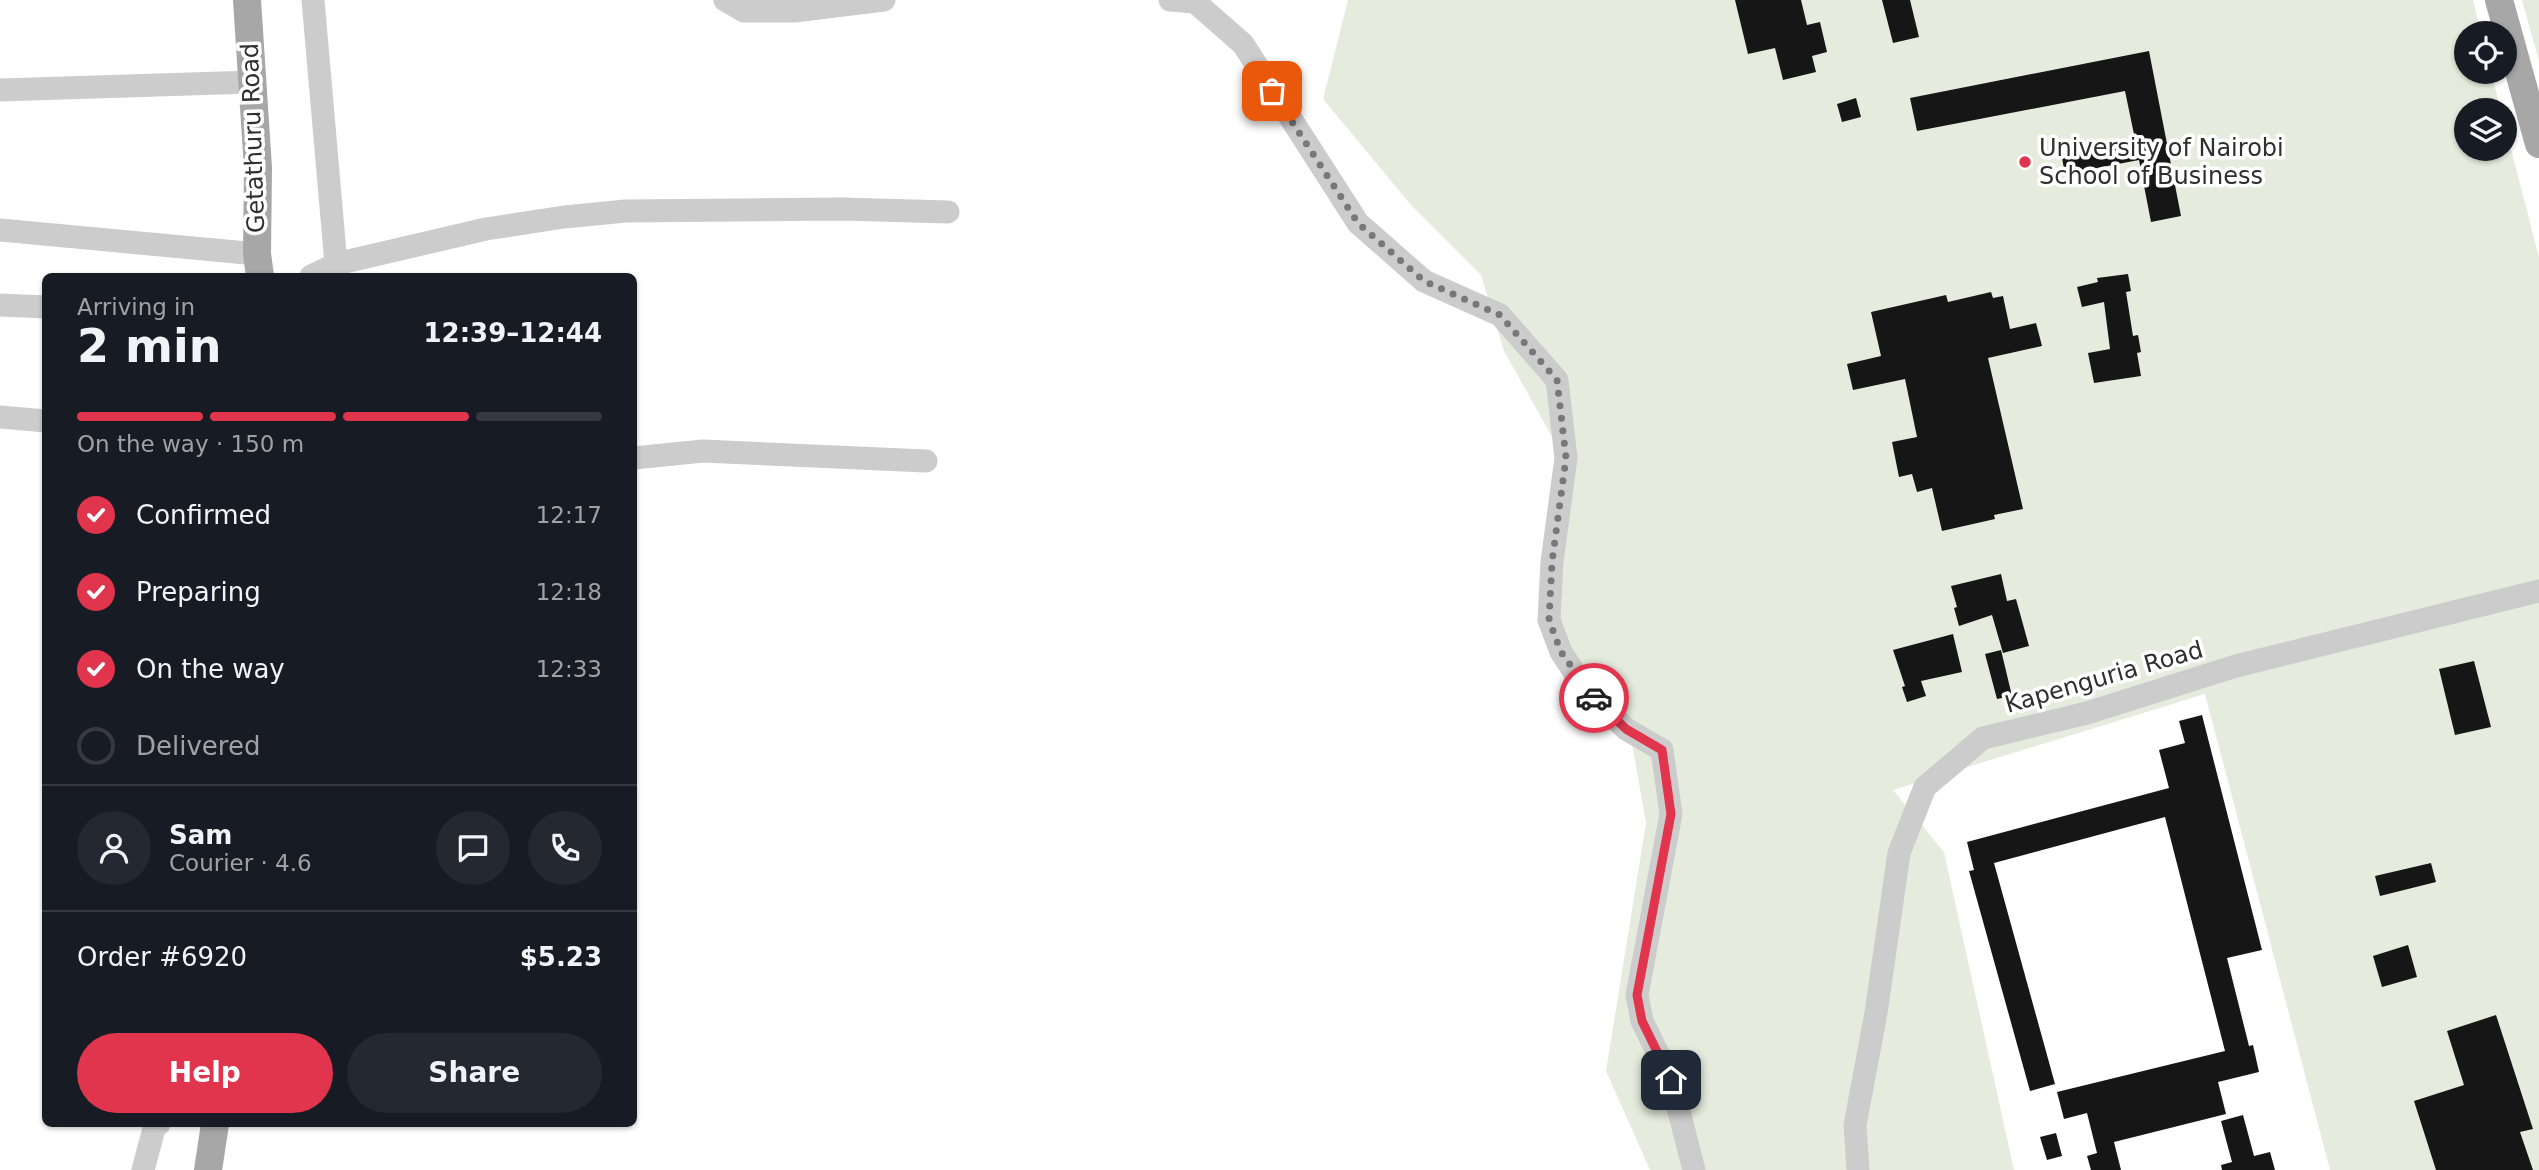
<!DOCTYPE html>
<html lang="en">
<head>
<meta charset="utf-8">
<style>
	:root { --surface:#171b24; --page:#242831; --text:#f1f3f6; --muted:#9ea1a6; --line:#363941; --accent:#e1354e }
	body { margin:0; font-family:"DejaVu Sans",sans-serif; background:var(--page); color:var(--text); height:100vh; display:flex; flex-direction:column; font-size:26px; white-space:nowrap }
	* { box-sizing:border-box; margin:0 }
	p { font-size:23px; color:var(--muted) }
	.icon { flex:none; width:38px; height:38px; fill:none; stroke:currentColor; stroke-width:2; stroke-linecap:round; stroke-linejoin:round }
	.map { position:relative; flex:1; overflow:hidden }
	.details { position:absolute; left:42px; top:273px; width:595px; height:854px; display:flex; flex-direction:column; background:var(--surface); border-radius:10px; box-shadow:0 2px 5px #0004 }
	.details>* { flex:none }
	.tools { position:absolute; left:2454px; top:21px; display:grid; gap:14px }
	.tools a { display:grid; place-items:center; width:63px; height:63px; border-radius:50%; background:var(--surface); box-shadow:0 2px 5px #0004; font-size:35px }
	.pin { position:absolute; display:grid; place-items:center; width:60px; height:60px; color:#fff; margin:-30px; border-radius:14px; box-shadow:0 4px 10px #0006 }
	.courier { position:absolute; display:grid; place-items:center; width:70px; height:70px; margin:-35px; border:5px solid #e1354e; border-radius:50%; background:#fff; color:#222; box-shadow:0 2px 9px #0007 }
	.summary em { font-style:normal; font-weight:700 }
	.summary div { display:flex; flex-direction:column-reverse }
	.summary { display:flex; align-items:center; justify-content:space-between; height:119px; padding:0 35px }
	h1 { font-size:46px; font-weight:700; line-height:52px }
	.bar { display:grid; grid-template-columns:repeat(4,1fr); gap:10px 7px; align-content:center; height:84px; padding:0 35px }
	.bar i { height:9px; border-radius:5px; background:var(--line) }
	.bar .selected { background:var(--accent) }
	.bar p { grid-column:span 4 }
	.line { display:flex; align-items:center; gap:18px; padding:0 35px; border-top:2px solid var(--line) }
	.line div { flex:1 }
	.round { display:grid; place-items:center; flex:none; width:74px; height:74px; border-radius:37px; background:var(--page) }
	ol { padding:0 35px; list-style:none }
	li { display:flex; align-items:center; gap:21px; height:77px }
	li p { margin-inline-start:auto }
	li .icon { padding:7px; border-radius:50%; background:var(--accent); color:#fff; stroke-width:4 }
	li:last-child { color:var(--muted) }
	li i { width:38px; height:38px; border:4px solid var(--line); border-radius:50% }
	.action { display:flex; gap:14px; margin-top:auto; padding:14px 35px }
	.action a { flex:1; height:80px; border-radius:42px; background:var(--accent); color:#fff; font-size:28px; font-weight:700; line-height:80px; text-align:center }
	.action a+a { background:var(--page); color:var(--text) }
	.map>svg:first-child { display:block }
	.green { fill:#e6ecdd }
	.building { fill:#161616 }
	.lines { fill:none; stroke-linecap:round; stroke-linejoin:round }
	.minor { stroke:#ccc; stroke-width:23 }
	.major { stroke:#a7a7a7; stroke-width:28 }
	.done { stroke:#787878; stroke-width:7; stroke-dasharray:0 12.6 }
	.route { stroke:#e1354e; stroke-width:9 }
	.poi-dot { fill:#e1354e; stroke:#fff; stroke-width:2.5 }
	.labels { text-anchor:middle; stroke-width:7; stroke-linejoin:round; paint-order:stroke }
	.street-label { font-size:24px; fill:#2f2f2f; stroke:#fff }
	.poi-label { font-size:24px; fill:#2f2f2f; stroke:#fff; text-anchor:start }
</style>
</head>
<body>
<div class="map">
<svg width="2539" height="1170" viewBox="0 0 2539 1170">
	<rect width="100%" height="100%" fill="#fff"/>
	<g class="green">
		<path d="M1348 0H2473L2481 33H2466V72H2491L2501 110H2466V149H2504V122L2539 257V1170H2330L2205 694 1893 790 1944 852 2014 1170H1650L1606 1071 1646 823 1624 698 1546 635 1555 442 1504 351 1481 275 1411 205 1323 99Z"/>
		<path d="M2522 0H2539V61Z"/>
	</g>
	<g class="building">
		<path d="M1735 0H1801L1807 25 1820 22 1827 52 1812 56 1816 72 1783 80 1775 48 1748 54Z"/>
		<path d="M1882 0H1910L1919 37 1893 43Z"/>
		<path d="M2149 51 2181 216 2151 222 2139 160 2065 174 2062 158 2136 144 2125 91 1917 131 1910 98Z"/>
		<path d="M1856 98 1861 117 1842 122 1837 104Z"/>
		<path d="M2128 274 2131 291 2126 292 2133 336 2138 335 2141 352 2137 353 2141 376 2094 383 2088 353 2110 349 2104 302 2082 307 2077 287 2098 282 2097 278Z"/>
		<path d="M1991 292 1993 298 2003 296 2010 329 2036 323 2042 346 1988 358 2023 509 1994 515 1995 519 1942 531 1932 488 1917 492 1912 474 1899 477 1892 442 1917 437 1905 379 1853 390 1847 364 1881 356 1871 312 1946 295 1948 302Z"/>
		<path d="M2001 574 2007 601 2016 599 2029 646 2003 653 1992 615 1959 626 1954 608 1957 607 1951 586Z"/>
		<path d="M1953 634 1962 672 1921 681 1926 696 1907 702 1902 687 1905 686 1893 650Z"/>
		<path d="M2001 650 2012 696 1997 699 1985 654Z"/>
		<path d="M2474 661 2491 727 2455 735 2439 669Z"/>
		<path d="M2202 715 2262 950 2227 958 2249 1046 2253 1045 2259 1072 2218 1082 2226 1114 2114 1142 2121 1170H2091L2087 1156 2097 1153 2087 1113 2064 1119 2057 1092 2225 1051 2165 817 1994 863 2055 1084 2030 1091 1969 871 1974 870 1967 842 2169 788 2159 750 2185 743 2179 721Z"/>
		<path d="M2431 863 2436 882 2380 896 2375 876Z"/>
		<path d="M2408 945 2417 977 2382 987 2373 956Z"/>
		<path d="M2496 1015 2533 1129 2520 1132 2533 1170H2436L2414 1101 2464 1085 2447 1031Z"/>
		<path d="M2243 1115 2254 1156 2270 1152 2275 1170H2222L2221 1165 2232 1162 2221 1121Z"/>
		<path d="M2056 1133 2062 1156 2047 1160 2040 1137Z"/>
	</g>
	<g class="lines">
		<g class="minor">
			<path d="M725 0 744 11H794L884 0"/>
			<path d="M1170 0 1195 2 1243 44 1358 223 1424 281 1500 315 1557 380 1566 458 1552 562 1549 620 1561 652 1586 690 1626 729 1662 750 1671 814 1637 995 1642 1021 1671 1080 1694 1170"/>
			<path d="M0 90 253 82"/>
			<path d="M0 230 257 254"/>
			<path d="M336 264 486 229 564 217 626 211 842 209 948 212"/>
			<path d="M311 276 336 264 313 0"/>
			<path d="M0 305 46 307"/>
			<path d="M0 417 46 421"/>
			<path d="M634 458 703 451 926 461"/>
			<path d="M143 1170 155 1125 159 1124"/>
			<path d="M1858 1170 1855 1125 1876 1013 1899 853 1925 787 1983 738 2087 713 2236 666 2539 591"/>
		</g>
		<g class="major">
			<path d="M247 0 258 168 257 254 260 276"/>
			<path d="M2499 0 2539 144"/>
			<path d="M208 1170 215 1124"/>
		</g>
	</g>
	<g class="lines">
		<path class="done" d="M1272 91 1358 223 1424 281 1500 315 1557 380 1566 458 1552 562 1549 620 1561 652 1594 698"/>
		<path class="route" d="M1594 698 1626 729 1662 750 1671 814 1637 995 1642 1021 1671 1080"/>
	</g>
	<circle class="poi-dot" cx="2025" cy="162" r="7"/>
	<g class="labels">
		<g class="street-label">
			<text transform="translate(253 138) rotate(-92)" y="8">Getathuru Road</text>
			<text transform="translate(2104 677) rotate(-16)" y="8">Kapenguria Road</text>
		</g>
		<g class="poi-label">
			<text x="2039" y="156">University of Nairobi<tspan x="2039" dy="28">School of Business</tspan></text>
		</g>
	</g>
</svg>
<div class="tools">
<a><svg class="icon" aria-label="locate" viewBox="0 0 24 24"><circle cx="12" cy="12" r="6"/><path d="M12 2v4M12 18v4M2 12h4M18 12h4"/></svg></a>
<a><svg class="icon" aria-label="layers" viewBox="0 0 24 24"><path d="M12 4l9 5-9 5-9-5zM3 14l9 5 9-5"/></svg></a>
</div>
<div class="pin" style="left:1272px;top:91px;background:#ea580c"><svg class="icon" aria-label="bag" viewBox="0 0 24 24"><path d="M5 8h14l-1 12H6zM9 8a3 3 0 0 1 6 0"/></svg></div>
<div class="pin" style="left:1671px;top:1080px;background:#1f2937"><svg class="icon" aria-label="home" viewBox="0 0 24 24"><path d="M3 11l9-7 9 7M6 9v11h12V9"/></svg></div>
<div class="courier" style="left:1594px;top:698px"><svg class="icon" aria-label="car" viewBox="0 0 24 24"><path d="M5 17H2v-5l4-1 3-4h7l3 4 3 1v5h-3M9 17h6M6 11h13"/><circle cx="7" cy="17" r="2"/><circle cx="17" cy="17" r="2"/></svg></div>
<section class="details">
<div class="summary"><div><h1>2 min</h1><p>Arriving in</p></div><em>12:39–12:44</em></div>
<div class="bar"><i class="selected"></i><i class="selected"></i><i class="selected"></i><i></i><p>On the way · 150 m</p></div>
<ol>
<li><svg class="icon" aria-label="check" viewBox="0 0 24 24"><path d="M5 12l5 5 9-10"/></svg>Confirmed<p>12:17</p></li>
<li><svg class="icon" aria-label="check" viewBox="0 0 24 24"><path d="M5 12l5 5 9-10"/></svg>Preparing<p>12:18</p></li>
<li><svg class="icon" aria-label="check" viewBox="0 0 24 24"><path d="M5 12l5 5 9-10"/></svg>On the way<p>12:33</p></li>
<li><i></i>Delivered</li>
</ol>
<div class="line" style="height:126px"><a class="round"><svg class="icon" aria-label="person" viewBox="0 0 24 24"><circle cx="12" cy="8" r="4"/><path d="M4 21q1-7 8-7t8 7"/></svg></a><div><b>Sam</b><p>Courier · 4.6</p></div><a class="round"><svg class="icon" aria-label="chat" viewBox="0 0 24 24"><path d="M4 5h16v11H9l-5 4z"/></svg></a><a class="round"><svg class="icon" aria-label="phone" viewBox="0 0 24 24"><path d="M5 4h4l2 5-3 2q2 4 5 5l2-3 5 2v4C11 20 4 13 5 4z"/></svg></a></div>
<div class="line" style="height:91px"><div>Order #6920</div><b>$5.23</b></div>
<div class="action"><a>Help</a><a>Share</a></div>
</section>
</div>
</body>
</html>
